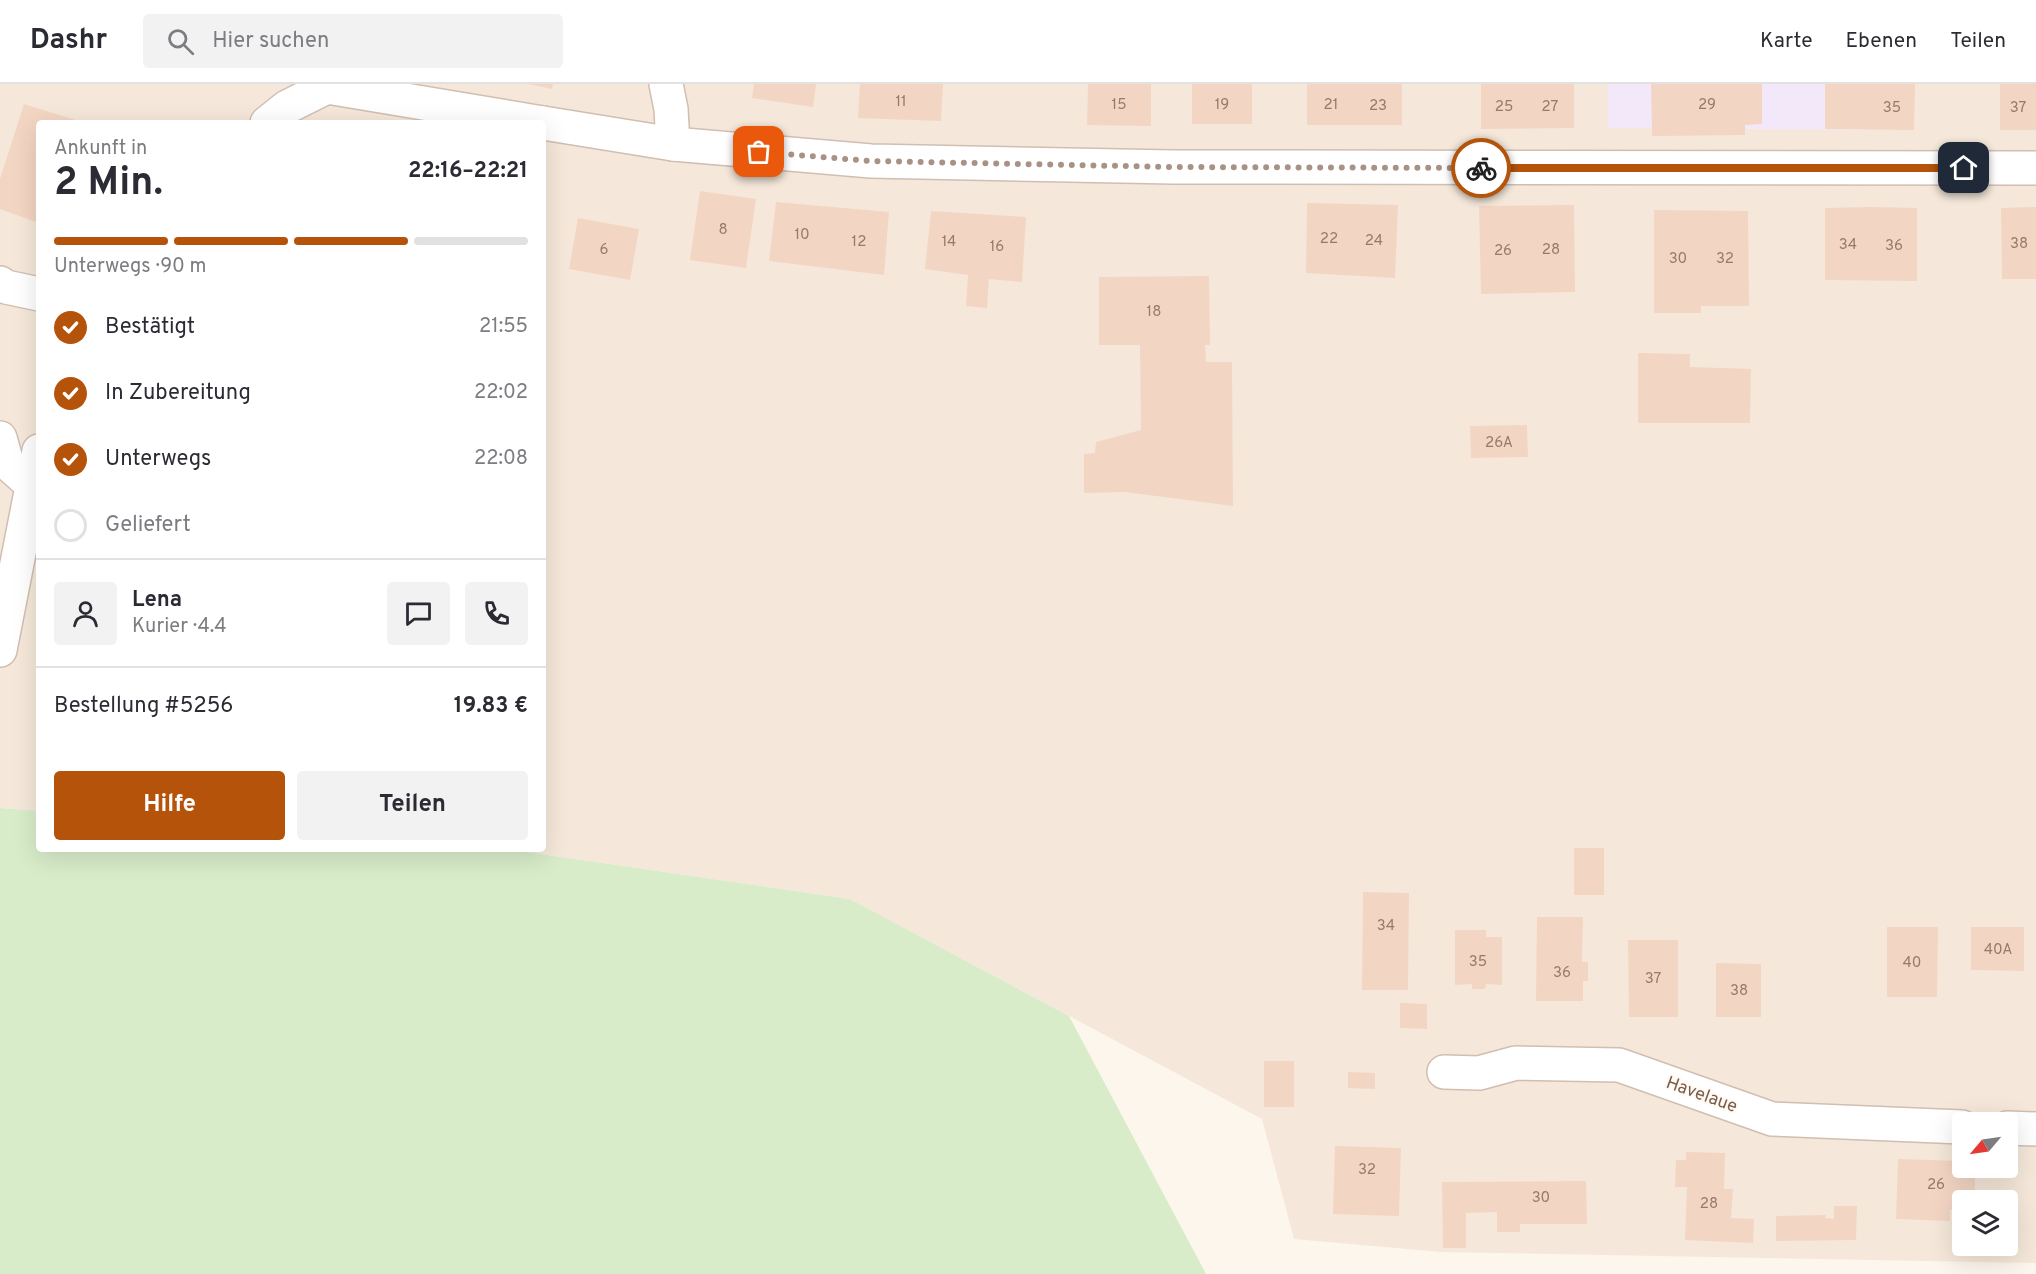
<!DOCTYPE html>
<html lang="de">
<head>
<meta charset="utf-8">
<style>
	:root { --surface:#fff; --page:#f2f2f3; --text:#2b2b33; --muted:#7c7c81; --line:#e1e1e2; --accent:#b45309 }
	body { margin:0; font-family:Overpass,sans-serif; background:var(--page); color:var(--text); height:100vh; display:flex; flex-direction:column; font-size:22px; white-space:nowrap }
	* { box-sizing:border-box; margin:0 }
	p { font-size:20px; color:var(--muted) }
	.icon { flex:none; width:33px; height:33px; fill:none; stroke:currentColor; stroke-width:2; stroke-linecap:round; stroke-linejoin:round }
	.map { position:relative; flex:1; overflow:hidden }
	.details { position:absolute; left:36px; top:36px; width:510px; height:732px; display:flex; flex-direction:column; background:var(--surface); border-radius:6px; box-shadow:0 6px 24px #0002 }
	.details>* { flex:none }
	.needle { width:39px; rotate:241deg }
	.controls { position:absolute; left:1952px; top:1028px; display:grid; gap:12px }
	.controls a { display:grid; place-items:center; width:66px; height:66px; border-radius:6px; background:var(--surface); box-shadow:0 6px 24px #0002; font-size:30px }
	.pin { position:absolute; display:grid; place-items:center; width:51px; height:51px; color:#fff; margin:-26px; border-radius:12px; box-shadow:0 3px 9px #0006 }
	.courier { position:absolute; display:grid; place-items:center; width:60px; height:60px; margin:-30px; border:4px solid #b45309; border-radius:50%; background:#fff; color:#222; box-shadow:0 2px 8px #0007 }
	.headline em { font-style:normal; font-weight:700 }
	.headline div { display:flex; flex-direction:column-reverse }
	.headline { display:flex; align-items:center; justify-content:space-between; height:102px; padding:0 18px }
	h1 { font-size:39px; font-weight:700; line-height:45px }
	.bar { display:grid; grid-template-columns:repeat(4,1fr); gap:9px 6px; align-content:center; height:72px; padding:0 18px }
	.bar i { height:8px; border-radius:4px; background:var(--line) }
	.bar .active { background:var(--accent) }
	.bar p { grid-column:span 4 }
	.line { display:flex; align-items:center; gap:15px; padding:0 18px; border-top:2px solid var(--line) }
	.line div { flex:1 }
	.round { display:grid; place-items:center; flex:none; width:63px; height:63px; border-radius:6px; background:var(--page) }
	ol { padding:0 18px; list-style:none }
	li { display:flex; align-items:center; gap:18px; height:66px }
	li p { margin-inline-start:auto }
	li .icon { padding:6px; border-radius:50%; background:var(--accent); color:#fff; stroke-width:4 }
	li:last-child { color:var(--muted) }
	li i { width:33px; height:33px; border:3px solid var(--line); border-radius:50% }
	.cta { display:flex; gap:12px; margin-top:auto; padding:12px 18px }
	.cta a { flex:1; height:69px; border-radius:6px; background:var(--accent); color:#fff; font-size:24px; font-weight:700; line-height:69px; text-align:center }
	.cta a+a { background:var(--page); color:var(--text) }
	header { display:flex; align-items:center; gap:36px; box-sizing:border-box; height:84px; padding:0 30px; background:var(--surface); border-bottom:2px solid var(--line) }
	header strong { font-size:28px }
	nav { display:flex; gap:33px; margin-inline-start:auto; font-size:21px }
	.search { width:420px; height:54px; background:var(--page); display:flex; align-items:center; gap:15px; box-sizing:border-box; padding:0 21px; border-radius:6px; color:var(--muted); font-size:22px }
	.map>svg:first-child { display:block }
	.residential { fill:#f5e8da; fill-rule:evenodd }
	.education { fill:#f3e8fa }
	.green { fill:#d8ecc9 }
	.building { fill:#f3d5c3 }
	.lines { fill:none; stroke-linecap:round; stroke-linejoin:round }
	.minor-casing { stroke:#d1beb0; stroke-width:36 }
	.tertiary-casing { stroke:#d1beb0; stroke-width:36 }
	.minor { stroke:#fff; stroke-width:33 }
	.tertiary { stroke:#fff; stroke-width:33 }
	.done { stroke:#a89285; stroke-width:6; stroke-dasharray:0 10.8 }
	.route { stroke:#b45309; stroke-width:8 }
	.labels { text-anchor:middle; stroke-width:4.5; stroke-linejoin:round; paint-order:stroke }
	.number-label { font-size:15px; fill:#987a6a }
	.street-label { font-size:18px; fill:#7a5c4d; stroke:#fffaf3 }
</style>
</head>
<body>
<header>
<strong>Dashr</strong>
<div class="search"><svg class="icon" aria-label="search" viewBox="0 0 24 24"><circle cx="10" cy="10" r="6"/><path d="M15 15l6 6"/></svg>Hier suchen</div>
<nav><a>Karte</a><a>Ebenen</a><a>Teilen</a></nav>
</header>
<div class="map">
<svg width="2036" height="1190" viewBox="0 0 2036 1190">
	<rect width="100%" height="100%" fill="#fdf6ec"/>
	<path class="residential" d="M0 0H2036V1179L1441 1168 1294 1155 1262 1035 850 815 506 765H543V39H39V727L0 724ZM1962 1038H2007V1083H1962ZM1962 1116H2007V1161H1962Z"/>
	<path class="education" d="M1608 0H1869V46L1608 44Z"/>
	<path class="green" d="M0 724 39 727V765H506L850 815 1069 932 1206 1190H0Z"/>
	<g class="building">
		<path d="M529 0H553L552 5Z"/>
		<path d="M754 0H816L813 23 752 14Z"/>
		<path d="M860 0H943L941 37 858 34Z"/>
		<path d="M1088 0H1151V42L1087 41Z"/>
		<rect x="1192" y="0" width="60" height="40"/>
		<rect x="1307" y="0" width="95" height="41"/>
		<path d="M1481 0H1574V44L1481 45Z"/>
		<path d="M1651 0H1762V40L1745 41V51L1652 52Z"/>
		<path d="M1825 0H1915L1914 46 1825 45Z"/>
		<rect x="2000" y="0" width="36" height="46"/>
		<path d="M24 20 82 38 39 39V139L0 125V95Z"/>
		<path d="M700 107 756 115 746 184 690 176Z"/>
		<path d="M776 118 889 128 884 191 769 177Z"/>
		<path d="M1307 119 1398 121 1395 194 1306 189Z"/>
		<path d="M1574 121 1575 208 1481 210 1479 122Z"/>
		<path d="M1871 123 1917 124V197L1825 196V124Z"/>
		<path d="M2036 123V195H2002L2001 124Z"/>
		<path d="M1654 126 1748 127 1749 222H1701V229H1654Z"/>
		<path d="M931 127 1026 133 1022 198 989 195 987 224 966 222 968 191 925 185Z"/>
		<path d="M578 134 639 145 630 196 569 185Z"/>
		<path d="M1209 192 1210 261H1205L1206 278H1232L1233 422 1125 408 1084 409V370L1095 369 1096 358 1141 346 1140 261H1099V193Z"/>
		<path d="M1638 269 1690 270V283L1751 285 1750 339H1638Z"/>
		<path d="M1527 341 1528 373 1471 374 1470 342Z"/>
		<rect x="1574" y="764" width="30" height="47"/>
		<path d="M1363 808 1409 809 1408 906H1362Z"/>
		<path d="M1537 833H1583L1582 878H1588V897H1583V917H1536Z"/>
		<path d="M1887 843H1938L1937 913H1887Z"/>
		<path d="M1971 843H2024V887L1971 886Z"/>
		<path d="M1455 846H1486V853H1502V901L1486 900 1485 905H1472V900L1455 901Z"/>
		<path d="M1628 856H1678V933H1629Z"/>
		<path d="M1716 879 1761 880V933H1716Z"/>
		<path d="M1400 919 1427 920V945L1400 944Z"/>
		<rect x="1264" y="977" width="30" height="46"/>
		<path d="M1348 988 1375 989V1005L1348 1004Z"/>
		<path d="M1335 1062 1401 1064 1399 1132 1333 1130Z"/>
		<path d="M1686 1068 1725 1069 1724 1105H1733L1731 1134 1754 1135 1753 1159 1685 1156 1687 1103H1675L1676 1076H1686Z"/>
		<path d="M1898 1075 1962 1077V1083H1975V1116H1962V1127L1950 1126V1137L1896 1135Z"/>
		<path d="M1586 1097 1587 1140H1520V1148H1497V1128L1466 1129V1164H1443L1442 1098Z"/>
		<path d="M1834 1122H1857L1856 1156 1776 1157V1132L1826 1131 1825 1134 1834 1135Z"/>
	</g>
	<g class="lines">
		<defs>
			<g id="minor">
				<path d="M666 0 671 25 673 60"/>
				<path d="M267 39 287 23 327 3"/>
				<path d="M0 199 6 203 39 210"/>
				<path d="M0 354 7 379 32 401"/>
				<path d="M0 566 39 367"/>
				<path d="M1444 988 1479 989 1516 979 1619 981 1772 1035 1962 1043"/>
				<path d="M2007 1044 2036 1045"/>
			</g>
			<g id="tertiary">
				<path d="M327 3 543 39"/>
				<path d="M543 39 673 60 871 77 1173 83 2036 84"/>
			</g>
		</defs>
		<use href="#minor" class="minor-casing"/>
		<use href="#tertiary" class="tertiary-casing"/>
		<use href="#minor" class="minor"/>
		<use href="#tertiary" class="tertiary"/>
	</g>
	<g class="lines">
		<path class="done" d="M759 68 871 77 1173 83 1481 84"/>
		<path class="route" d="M1481 84H1964"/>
	</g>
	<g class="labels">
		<g class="number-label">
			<text x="901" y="22">11</text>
			<text x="1119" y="25">15</text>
			<text x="1222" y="25">19</text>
			<text x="1331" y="25">21</text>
			<text x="1707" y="25">29</text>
			<text x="1378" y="26">23</text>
			<text x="1504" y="27">25</text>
			<text x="1550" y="27">27</text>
			<text x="1892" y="28">35</text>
			<text x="2018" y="28">37</text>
			<text x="723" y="150">8</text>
			<text x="802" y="155">10</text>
			<text x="1329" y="159">22</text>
			<text x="1374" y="161">24</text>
			<text x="859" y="162">12</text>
			<text x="949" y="162">14</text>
			<text x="2019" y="164">38</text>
			<text x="1848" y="165">34</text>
			<text x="1894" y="166">36</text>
			<text x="997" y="167">16</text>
			<text x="604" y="170">6</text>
			<text x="1551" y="170">28</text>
			<text x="1503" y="171">26</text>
			<text x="1678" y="179">30</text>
			<text x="1725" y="179">32</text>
			<text x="1154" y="232">18</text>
			<text x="1499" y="363">26A</text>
			<text x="1386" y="846">34</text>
			<text x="1998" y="870">40A</text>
			<text x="1478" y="882">35</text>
			<text x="1912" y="883">40</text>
			<text x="1562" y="893">36</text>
			<text x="1653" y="899">37</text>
			<text x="1739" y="911">38</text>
			<text x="1367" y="1090">32</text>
			<text x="1936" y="1105">26</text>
			<text x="1541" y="1118">30</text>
			<text x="1709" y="1124">28</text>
		</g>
		<g class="street-label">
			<text transform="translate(1702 1010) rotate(20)" y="6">Havelaue</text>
		</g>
	</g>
</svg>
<div class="controls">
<a><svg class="needle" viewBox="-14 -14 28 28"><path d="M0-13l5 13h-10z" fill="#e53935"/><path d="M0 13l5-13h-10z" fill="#7c7c81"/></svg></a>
<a><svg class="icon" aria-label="layers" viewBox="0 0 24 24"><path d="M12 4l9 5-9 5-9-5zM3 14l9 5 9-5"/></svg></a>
</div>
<div class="pin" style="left:759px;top:68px;background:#ea580c"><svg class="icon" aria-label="bag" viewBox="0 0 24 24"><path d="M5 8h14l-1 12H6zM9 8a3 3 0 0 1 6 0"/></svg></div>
<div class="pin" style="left:1964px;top:84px;background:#1f2937"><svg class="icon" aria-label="home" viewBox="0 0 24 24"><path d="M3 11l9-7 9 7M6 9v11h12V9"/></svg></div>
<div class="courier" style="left:1481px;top:84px"><svg class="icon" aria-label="bike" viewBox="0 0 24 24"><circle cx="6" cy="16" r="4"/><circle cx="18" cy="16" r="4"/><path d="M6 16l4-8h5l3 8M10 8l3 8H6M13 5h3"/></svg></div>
<section class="details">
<div class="headline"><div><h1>2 Min.</h1><p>Ankunft in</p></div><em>22:16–22:21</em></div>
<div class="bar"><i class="active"></i><i class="active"></i><i class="active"></i><i></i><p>Unterwegs · 90 m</p></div>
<ol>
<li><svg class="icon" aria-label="check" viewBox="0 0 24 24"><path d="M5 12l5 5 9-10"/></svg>Bestätigt<p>21:55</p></li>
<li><svg class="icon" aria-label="check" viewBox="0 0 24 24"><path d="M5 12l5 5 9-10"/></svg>In Zubereitung<p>22:02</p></li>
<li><svg class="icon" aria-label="check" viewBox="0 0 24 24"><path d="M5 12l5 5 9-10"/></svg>Unterwegs<p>22:08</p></li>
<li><i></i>Geliefert</li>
</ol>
<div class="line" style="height:108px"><a class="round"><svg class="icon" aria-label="person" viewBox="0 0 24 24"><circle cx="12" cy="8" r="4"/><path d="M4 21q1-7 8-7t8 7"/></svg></a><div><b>Lena</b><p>Kurier · 4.4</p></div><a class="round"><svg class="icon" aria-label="chat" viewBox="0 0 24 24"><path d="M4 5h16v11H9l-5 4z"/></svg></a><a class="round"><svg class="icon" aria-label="phone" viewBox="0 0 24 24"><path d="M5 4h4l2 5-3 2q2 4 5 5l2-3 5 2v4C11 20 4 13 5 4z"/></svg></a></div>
<div class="line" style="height:78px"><div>Bestellung #5256</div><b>19.83 €</b></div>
<div class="cta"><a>Hilfe</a><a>Teilen</a></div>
</section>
</div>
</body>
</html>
